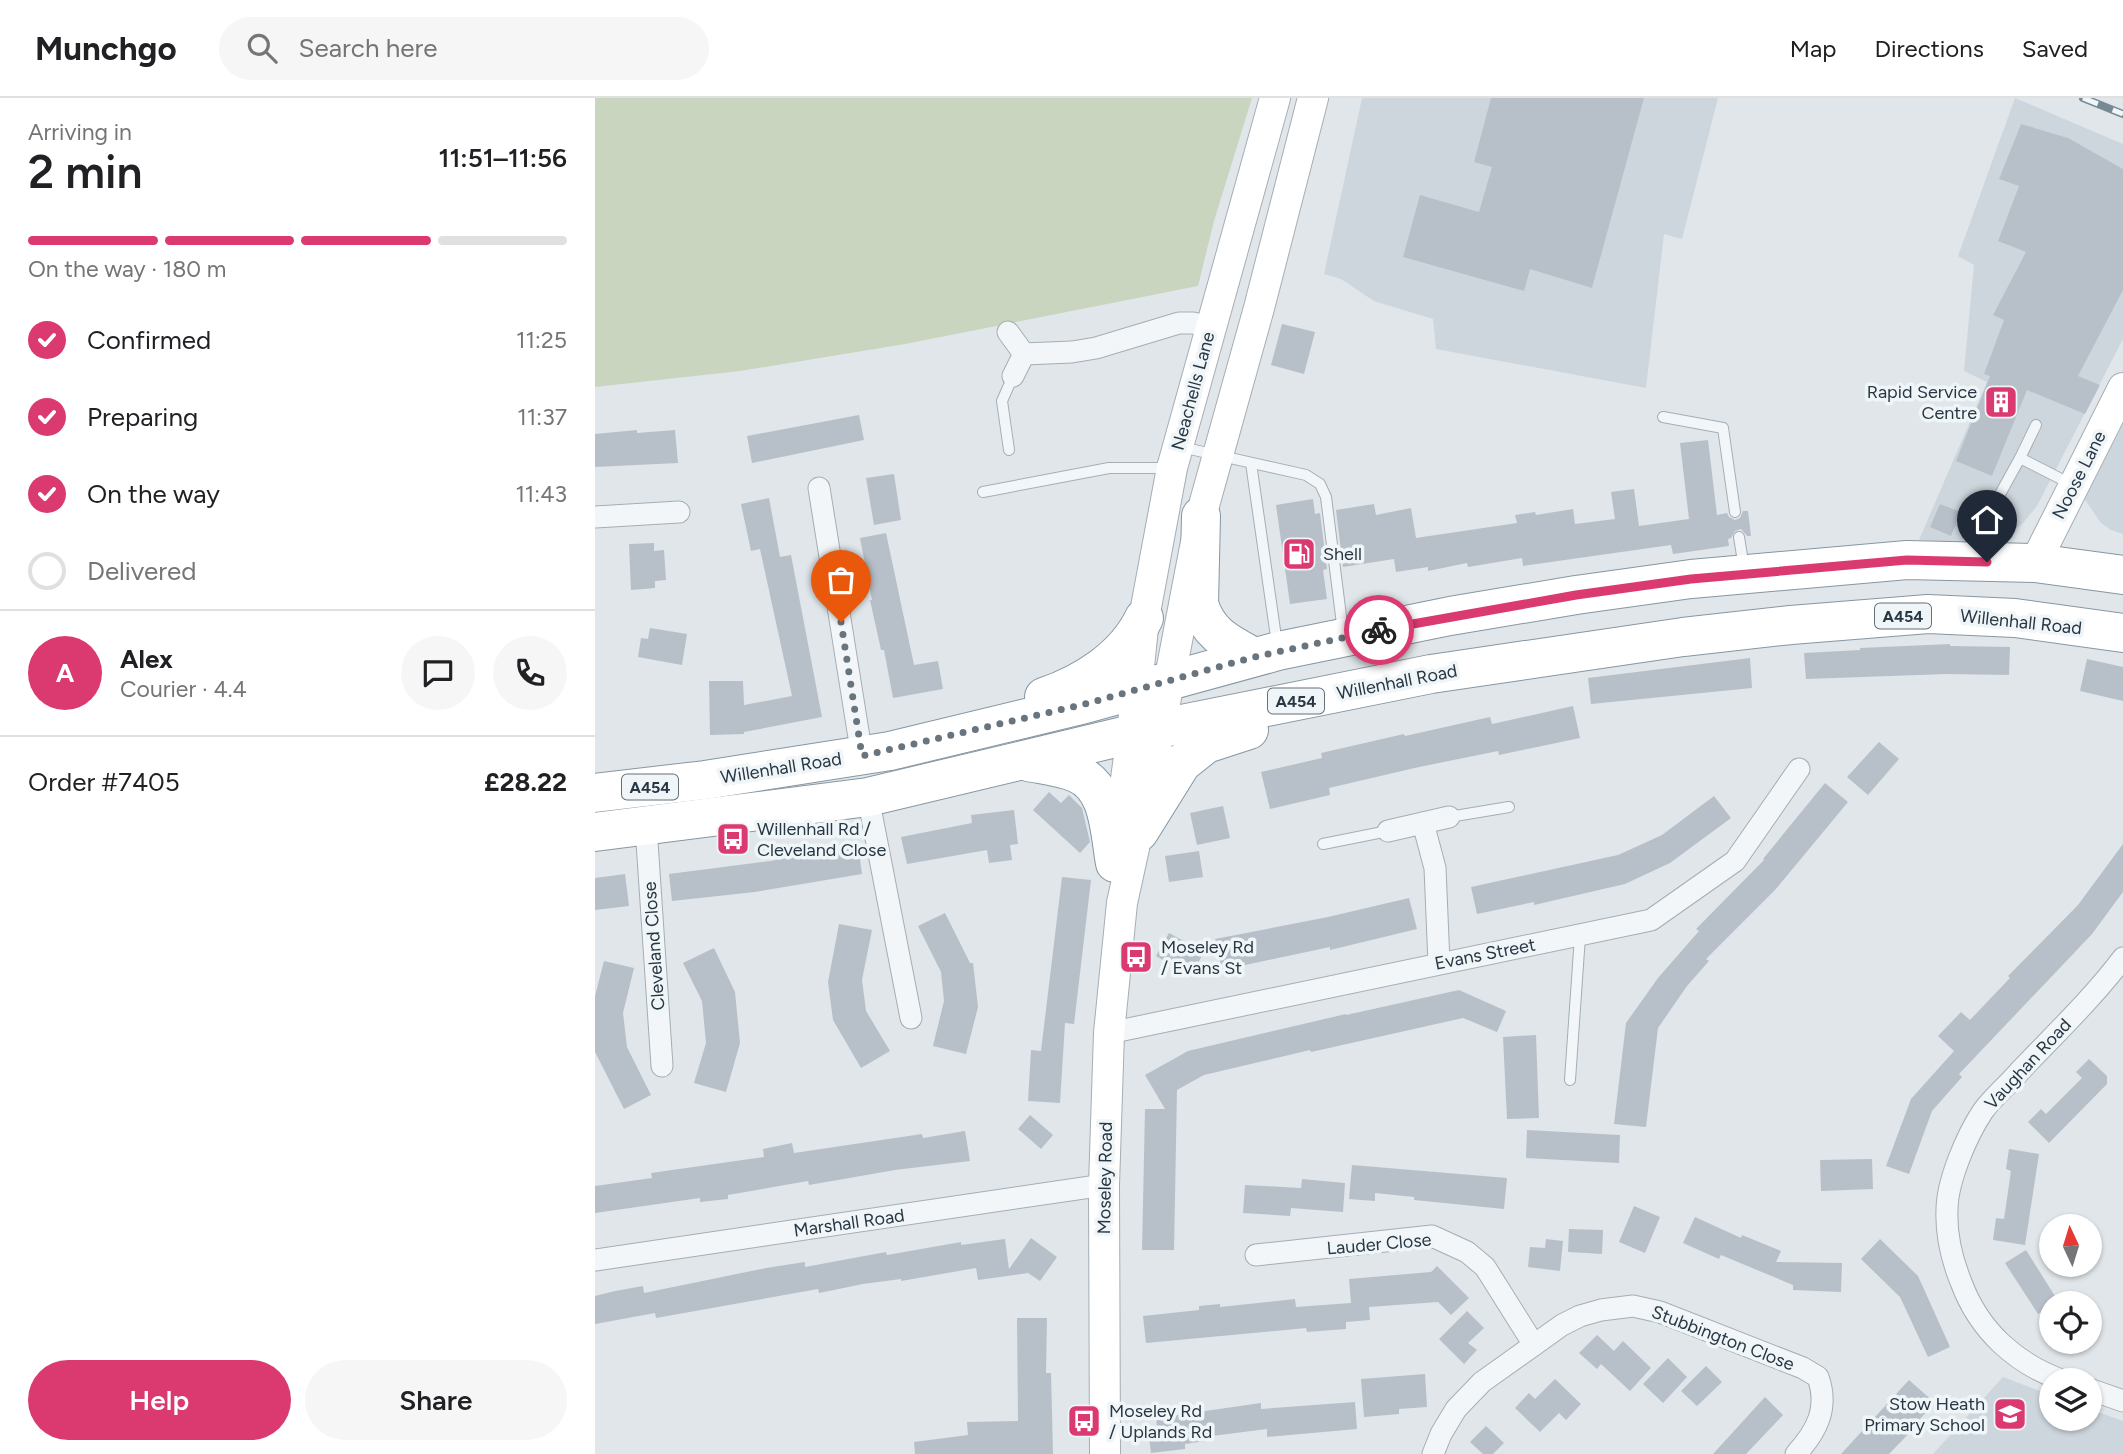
<!DOCTYPE html>
<html lang="en">
<head>
<meta charset="utf-8">
<style>
	:root { --surface:#fff; --page:#f6f6f6; --text:#202124; --muted:#757577; --line:#e0e0e0; --accent:#db3a70 }
	body { margin:0; font-family:Figtree,sans-serif; background:var(--page); color:var(--text); height:100vh; display:flex; flex-direction:column; font-size:26px; white-space:nowrap }
	* { box-sizing:border-box; margin:0 }
	p { font-size:23px; color:var(--muted) }
	.icon { flex:none; width:38px; height:38px; fill:none; stroke:currentColor; stroke-width:2; stroke-linecap:round; stroke-linejoin:round }
	.map { position:relative; flex:1; overflow:hidden }
	.sheet { display:flex; flex-direction:column; background:var(--surface); width:595px }
	.sheet>* { flex:none }
	.needle { width:46px; rotate:356deg }
	.fabs { position:absolute; left:1444px; top:1116px; display:grid; gap:14px }
	.fabs a { display:grid; place-items:center; width:63px; height:63px; border-radius:50%; background:var(--surface); box-shadow:0 2px 5px #0004; font-size:35px }
	.pin { position:absolute; display:grid; place-items:center; width:60px; height:60px; color:#fff; margin:-72px -30px; border-radius:50% 50% 50% 0; rotate:-45deg; box-shadow:0 0 7px #0007 }
	.pin .icon { rotate:45deg }
	.courier { position:absolute; display:grid; place-items:center; width:70px; height:70px; margin:-35px; border:5px solid #db3a70; border-radius:50%; background:#fff; color:#222; box-shadow:0 2px 9px #0007 }
	.summary em { font-style:normal; font-weight:600 }
	.summary div { display:flex; flex-direction:column-reverse }
	.summary { display:flex; align-items:center; justify-content:space-between; height:119px; padding:0 28px }
	h1 { font-size:46px; font-weight:600; line-height:52px }
	.bar { display:grid; grid-template-columns:repeat(4,1fr); gap:10px 7px; align-content:center; height:84px; padding:0 28px }
	.bar i { height:9px; border-radius:5px; background:var(--line) }
	.bar .on { background:var(--accent) }
	.bar p { grid-column:span 4 }
	.line { display:flex; align-items:center; gap:18px; padding:0 28px; border-top:2px solid var(--line) }
	.line div { flex:1 }
	.round { display:grid; place-items:center; flex:none; width:74px; height:74px; border-radius:37px; background:var(--page) }
	ol { padding:0 28px; list-style:none }
	li { display:flex; align-items:center; gap:21px; height:77px }
	li p { margin-inline-start:auto }
	li .icon { padding:7px; border-radius:50%; background:var(--accent); color:#fff; stroke-width:4 }
	li:last-child { color:var(--muted) }
	li i { width:38px; height:38px; border:4px solid var(--line); border-radius:50% }
	.button { display:flex; gap:14px; margin-top:auto; padding:14px 28px }
	.button a { flex:1; height:80px; border-radius:42px; background:var(--accent); color:#fff; font-size:28px; font-weight:600; line-height:80px; text-align:center }
	.button a+a { background:var(--page); color:var(--text) }
	header { display:flex; align-items:center; gap:42px; box-sizing:border-box; height:98px; padding:0 35px; background:var(--surface); border-bottom:2px solid var(--line) }
	header strong { font-size:33px }
	nav { display:flex; gap:38px; margin-inline-start:auto; font-size:24px }
	.search { width:490px; height:63px; background:var(--page); display:flex; align-items:center; gap:18px; box-sizing:border-box; padding:0 24px; border-radius:38px; color:var(--muted); font-size:26px }
	main { display:flex; flex:1; min-height:0 }
	.map>svg:first-child { display:block }
	.built { fill:#ced6dd }
	.green { fill:#cad5c0 }
	.building { fill:#b7c0c9 }
	.lines { fill:none; stroke-linecap:round; stroke-linejoin:round }
	.lane-casing { stroke:#a5aeb5; stroke-width:12 }
	.street-casing { stroke:#a5aeb5; stroke-width:23 }
	.secondary-casing { stroke:#a5aeb5; stroke-width:32 }
	.highway-casing { stroke:#8697a3; stroke-width:40 }
	.lane { stroke:#f3f6f8; stroke-width:10 }
	.street { stroke:#f3f6f8; stroke-width:21 }
	.secondary { stroke:#fff; stroke-width:30 }
	.highway { stroke:#fff; stroke-width:38 }
	.rail-casing { stroke:#788996; stroke-width:8 }
	.rail { stroke:#f0f5f8; stroke-width:5; stroke-dasharray:16; stroke-linecap:butt }
	.done { stroke:#68747e; stroke-width:7; stroke-dasharray:0 12.6 }
	.route { stroke:#db3a70; stroke-width:9 }
	.labels { text-anchor:middle; stroke-width:7; stroke-linejoin:round; paint-order:stroke }
	.shield { fill:#f0f5f8; stroke:#63707a; stroke-width:2 }
	.shield-label { font-size:16px; font-weight:bold; fill:#273744 }
	.street-label { font-size:18px; fill:#273744; stroke:#f0f5f8 }
	.poi-label { font-size:18px; fill:#273744; stroke:#f0f5f8; text-anchor:start }
</style>
</head>
<body>
<header>
<strong>Munchgo</strong>
<div class="search"><svg class="icon" aria-label="search" viewBox="0 0 24 24"><circle cx="10" cy="10" r="6"/><path d="M15 15l6 6"/></svg>Search here</div>
<nav><a>Map</a><a>Directions</a><a>Saved</a></nav>
</header>
<main>
<section class="sheet">
<div class="summary"><div><h1>2 min</h1><p>Arriving in</p></div><em>11:51–11:56</em></div>
<div class="bar"><i class="on"></i><i class="on"></i><i class="on"></i><i></i><p>On the way · 180 m</p></div>
<ol>
<li><svg class="icon" aria-label="check" viewBox="0 0 24 24"><path d="M5 12l5 5 9-10"/></svg>Confirmed<p>11:25</p></li>
<li><svg class="icon" aria-label="check" viewBox="0 0 24 24"><path d="M5 12l5 5 9-10"/></svg>Preparing<p>11:37</p></li>
<li><svg class="icon" aria-label="check" viewBox="0 0 24 24"><path d="M5 12l5 5 9-10"/></svg>On the way<p>11:43</p></li>
<li><i></i>Delivered</li>
</ol>
<div class="line" style="height:126px"><b class="round" style="background:var(--accent);color:#fff">A</b><div><b>Alex</b><p>Courier · 4.4</p></div><a class="round"><svg class="icon" aria-label="chat" viewBox="0 0 24 24"><path d="M4 5h16v11H9l-5 4z"/></svg></a><a class="round"><svg class="icon" aria-label="phone" viewBox="0 0 24 24"><path d="M5 4h4l2 5-3 2q2 4 5 5l2-3 5 2v4C11 20 4 13 5 4z"/></svg></a></div>
<div class="line" style="height:91px"><div>Order #7405</div><b>£28.22</b></div>
<div class="button"><a>Help</a><a>Share</a></div>
</section>
<div class="map">
<svg width="1528" height="1356" viewBox="0 0 1528 1356">
	<rect width="100%" height="100%" fill="#e0e6ea"/>
	<g class="built">
		<path d="M767 0H1123L1087 141 1069 136 1051 290 841 251 838 221 779 203 746 181 729 176Z"/>
		<path d="M1420 0 1528 46V241L1442 408 1428 425 1407 442 1372 445 1324 442 1392 284 1369 273 1379 167 1363 158Z"/>
		<path d="M1528 325V436L1516 432 1506 425 1489 400Z"/>
		<path d="M1408 1279 1456 1297V1321H1494L1495 1311 1528 1323V1356H1338Z"/>
	</g>
	<path class="green" d="M0 0H657L619 123 603 188 310 246 145 273 0 289Z"/>
	<g class="building">
		<path d="M896 0H1049L997 190 935 171 929 193 808 159 825 97 884 114 897 69 879 64Z"/>
		<path d="M1426 26 1473 40 1528 71V192L1483 278 1505 287 1490 316 1432 292 1397 378 1361 363 1395 278 1389 276 1409 222 1398 217 1431 154 1403 143 1424 88 1404 81Z"/>
		<path d="M687 226 720 234 709 276 676 267Z"/>
		<path d="M264 317 269 342 157 365 152 338Z"/>
		<path d="M42 332V335L80 332 83 365 0 369V336Z"/>
		<path d="M1113 342 1122 417 1132 415 1134 419 1140 422 1145 420 1148 413H1153L1156 438H1152L1146 431 1140 433 1136 440 1133 441 1134 448 1078 456 1076 447 928 468 927 460 873 469 872 465 833 473V469L801 474 799 461 748 469 741 412 779 406 781 417 816 410 821 440 922 425 920 417 940 414 941 417 978 411 980 426 1020 421 1016 394 1039 391 1044 428 1094 421 1085 345Z"/>
		<path d="M299 376 306 422 279 427 271 380Z"/>
		<path d="M174 400 185 459 196 457 227 619 149 634V636L115 637 114 583H148L149 607 197 598 165 451 156 453 146 406Z"/>
		<path d="M718 401 720 416 725 415 732 471 728 472 732 501 695 506 681 407Z"/>
		<path d="M1345 406 1366 414 1356 438 1335 429Z"/>
		<path d="M291 435 319 567 343 563 348 591 298 600 289 552H286L275 502H277L265 440Z"/>
		<path d="M59 445V453L69 452 71 482 60 483V490L36 492 34 446Z"/>
		<path d="M55 530 92 536 87 567 43 559 46 540 53 541Z"/>
		<path d="M1355 546V548L1415 549 1414 577 1352 576 1211 581 1209 555 1265 552V550Z"/>
		<path d="M1155 560 1157 590 996 606 993 580Z"/>
		<path d="M1492 561 1528 569V603L1485 593Z"/>
		<path d="M978 608 985 640 904 657 903 653 824 669 734 690 735 697 675 711 666 674 727 660 726 655 809 636 810 638 895 619 897 626Z"/>
		<path d="M1284 644 1304 661 1273 697 1252 679Z"/>
		<path d="M1230 685 1253 704 1180 792 1111 861 1114 863 1092 888 1063 930 1051 1029 1019 1026 1031 925 1063 880 1104 833 1101 831 1169 762 1168 761Z"/>
		<path d="M454 694 466 705 474 697 487 710 495 744 485 755 438 712Z"/>
		<path d="M1119 698 1136 720 1075 765 1030 786 939 807V804L882 816 876 789 1023 757 1067 737Z"/>
		<path d="M628 708 635 740 602 747 595 715Z"/>
		<path d="M419 712 423 746 415 747 417 762 394 765 392 752 312 766 306 739 377 725 376 717Z"/>
		<path d="M1528 746V794L1497 836 1364 976 1367 979 1337 1013 1314 1076 1291 1068 1316 1001 1359 953 1343 938 1366 914 1375 922 1415 880 1413 878 1483 807Z"/>
		<path d="M263 747 267 776 160 794 77 803 74 776 175 763Z"/>
		<path d="M604 753 608 779 574 784 570 758Z"/>
		<path d="M30 776 34 808 0 812V780Z"/>
		<path d="M467 779 496 782 479 926 470 925 465 1005 433 1003 436 952 446 953Z"/>
		<path d="M814 800 822 831 735 852V849L627 872 620 841 733 819Z"/>
		<path d="M350 815 375 865H378L383 909 371 956 338 948 349 903 346 874 323 828Z"/>
		<path d="M244 826 277 832 267 882 271 913 295 953 266 970 238 922 233 884Z"/>
		<path d="M574 835 609 854 596 878 561 858Z"/>
		<path d="M119 850 140 894 145 945 131 994 99 985 111 945 107 903 88 865Z"/>
		<path d="M9 863 39 870 28 915 32 949 56 997 29 1011 0 954V898Z"/>
		<path d="M864 892 911 913 902 934 868 920 716 954 715 952 609 977 582 992 579 1152H547L550 1011H570L550 977 593 953 751 916V917Z"/>
		<path d="M941 937 944 1020 912 1021 908 939Z"/>
		<path d="M1494 961 1512 978V986L1454 1045 1433 1024 1446 1011 1451 1016 1487 980 1481 974Z"/>
		<path d="M435 1017 458 1037 446 1051 423 1031Z"/>
		<path d="M932 1032 1025 1037 1024 1065 931 1060Z"/>
		<path d="M370 1033 375 1063 300 1072 214 1087 213 1083 133 1097V1101L105 1104V1100L0 1115V1088L57 1080 56 1075 169 1059 168 1051 197 1045 199 1055 327 1036 328 1040Z"/>
		<path d="M1414 1051 1444 1056 1430 1147 1398 1142 1401 1120 1409 1121 1416 1073 1411 1071Z"/>
		<path d="M1277 1061 1278 1091 1226 1093 1225 1062Z"/>
		<path d="M757 1067 912 1080 909 1111 819 1102V1099L780 1095V1103L754 1101Z"/>
		<path d="M707 1081 750 1085 748 1114 696 1110 695 1118 648 1115 650 1087 706 1090Z"/>
		<path d="M1039 1108 1065 1119 1050 1155 1024 1144Z"/>
		<path d="M1100 1119 1146 1140 1147 1137 1186 1153 1181 1164 1247 1165 1246 1194 1198 1192V1187L1126 1157 1124 1161 1088 1145Z"/>
		<path d="M974 1131 1008 1132 1007 1156 973 1154Z"/>
		<path d="M436 1140 462 1159 445 1183 433 1175 383 1182 381 1170 306 1183V1181L268 1186 224 1195 223 1191 61 1220 60 1215 0 1226V1198L20 1193 48 1188 49 1195 171 1170 210 1164V1169L291 1154 292 1157 366 1144V1147L410 1141 414 1171Z"/>
		<path d="M951 1141 968 1143 965 1173 933 1169 935 1149 950 1150Z"/>
		<path d="M1285 1141 1323 1178 1355 1249 1333 1259 1305 1199 1266 1161Z"/>
		<path d="M1431 1152 1463 1203 1443 1216 1410 1165Z"/>
		<path d="M842 1168 874 1200 856 1217 843 1204 774 1209 775 1222 751 1224V1231L712 1234 711 1230 551 1245 548 1218 604 1212V1208L625 1206V1209L700 1201 701 1209 756 1205 754 1181 836 1174Z"/>
		<path d="M872 1213 889 1230 873 1245 882 1252 869 1266 844 1241Z"/>
		<path d="M422 1220H452L451 1275H456L458 1356H320L319 1344 373 1337 372 1324 423 1323Z"/>
		<path d="M1002 1237 1019 1253 1028 1243 1056 1270 1035 1293 1006 1266 1002 1271 984 1255Z"/>
		<path d="M1073 1260 1092 1279 1068 1305 1048 1286Z"/>
		<path d="M1111 1268 1127 1284 1102 1308 1086 1293Z"/>
		<path d="M830 1276 832 1309 804 1311V1316L769 1319 766 1281Z"/>
		<path d="M960 1281 986 1306 971 1322 964 1315 945 1334 920 1310 934 1295 940 1301Z"/>
		<path d="M1314 1282 1340 1305 1320 1326 1321 1328 1294 1356H1246Z"/>
		<path d="M1170 1299 1188 1317 1151 1356H1118Z"/>
		<path d="M760 1304 762 1331 672 1339V1331L617 1338V1342L590 1346V1351L556 1355 553 1331 562 1329 561 1320 666 1305V1311Z"/>
		<path d="M891 1328 909 1345 898 1356H888L875 1344Z"/>
	</g>
	<g class="lines">
		<defs>
			<g id="lane">
				<path d="M1068 319 1128 330 1140 414"/>
				<path d="M1441 327 1425 360 1476 386"/>
				<path d="M586 349 711 377 725 386 731 399 748 534"/>
				<path d="M414 352 407 303 418 278"/>
				<path d="M656 365 682 546"/>
				<path d="M388 394 514 370H574"/>
				<path d="M1144 439 1149 470"/>
				<path d="M1372 456 1425 360"/>
				<path d="M854 719 914 709"/>
				<path d="M728 746 793 733"/>
				<path d="M975 982 985 838"/>
			</g>
			<g id="street">
				<path d="M413 234 429 256 477 254 501 250 584 225H598L615 229"/>
				<path d="M418 278 429 256"/>
				<path d="M224 390 267 658"/>
				<path d="M0 419 84 414"/>
				<path d="M273 699 316 920"/>
				<path d="M828 725 840 770 844 865"/>
				<path d="M51 729 67 968"/>
				<path d="M793 733 854 719"/>
				<path d="M514 935 1056 822 1140 763 1204 671"/>
				<path d="M661 1157 837 1138 872 1154 890 1169 939 1247"/>
				<path d="M0 1162 509 1087"/>
				<path d="M1469 1283C1421 1266 1384 1233 1366 1184 1357 1162 1351 1136 1352 1112 1352 1083 1372 1037 1388 1013 1398 999 1413 987 1424 974 1459 937 1497 901 1528 860"/>
				<path d="M1494 1291 1528 1303"/>
				<path d="M838 1356 846 1336 861 1311 887 1284 967 1227 985 1218 1006 1212 1038 1208 1065 1214 1208 1270 1223 1279C1234 1310 1222 1333 1201 1356"/>
			</g>
			<g id="secondary">
				<path d="M1440 465 1528 290"/>
				<path d="M523 741 537 636 549 520 577 370 680 0"/>
				<path d="M510 1356 509 1087 514 935 527 805 565 631 606 418 664 210 718 0"/>
			</g>
			<g id="highway">
				<path d="M606 418 604 506C613 536 633 545 659 559"/>
				<path d="M449 599C489 585 530 560 549 520"/>
				<path d="M433 664C448 667 466 669 481 675 515 689 514 733 520 765"/>
				<path d="M0 695 110 682 295 653 490 606 683 553 855 518 981 497 1096 481 1312 462 1440 465 1528 477"/>
				<path d="M0 734 273 699 537 636 836 576 1088 539 1196 527 1333 516 1420 520 1528 535"/>
				<path d="M544 734 587 665 611 646 654 632"/>
			</g>
		</defs>
		<use href="#lane" class="lane-casing"/>
		<use href="#street" class="street-casing"/>
		<use href="#secondary" class="secondary-casing"/>
		<use href="#highway" class="highway-casing"/>
		<use href="#lane" class="lane"/>
		<use href="#street" class="street"/>
		<use href="#secondary" class="secondary"/>
		<use href="#highway" class="highway"/>
		<defs>
			<path id="rail" d="M1488 0 1528 16"/>
		</defs>
		<use href="#rail" class="rail-casing"/>
		<use href="#rail" class="rail"/>
	</g>
	<g class="lines">
		<path class="done" d="M246 524 267 658 490 606 659 559 784 532"/>
		<path class="route" d="M784 532 981 497 1096 481 1312 462 1392 464"/>
	</g>
	<defs>
		<symbol id="building-square" viewBox="-11 -11 22 22"><rect x="-9" y="-9" width="18" height="18" rx="4" fill="#db3a70" stroke="#f0f5f8"/><path d="M-4-6H4V6H1V3H-1V6H-4ZM-2.5-4.3h1.7v1.8h-1.7ZM.8-4.3h1.7v1.8H.8ZM-2.5-1h1.7V.8h-1.7ZM.8-1h1.7V.8H.8Z" fill="#fff"/></symbol>
		<symbol id="fuel-square" viewBox="-11 -11 22 22"><rect x="-9" y="-9" width="18" height="18" rx="4" fill="#db3a70" stroke="#f0f5f8"/><path d="M-5.5-6h7V0h2V4h1.3V-2.5L3-4.5l.8-.8L6-3V5H2.5V1h-1V6h-7ZM-4.2-4.7v3.2H.2V-4.7Z" fill="#fff"/></symbol>
		<symbol id="bus-square" viewBox="-11 -11 22 22"><rect x="-9" y="-9" width="18" height="18" rx="4" fill="#db3a70" stroke="#f0f5f8"/><path d="M-5-6H5V4H4V6H2V4H-2V6H-4V4H-5ZM-3.5-4V0h7V-4ZM-3.5 1.2v1.5H-2V1.2ZM2 1.2v1.5H3.5V1.2Z" fill="#fff"/></symbol>
		<symbol id="school-square" viewBox="-11 -11 22 22"><rect x="-9" y="-9" width="18" height="18" rx="4" fill="#db3a70" stroke="#f0f5f8"/><path d="M0-5L7-2L0 1L-7-2ZM-4 1L0 2.5L4 1V4Q0 6-4 4Z" fill="#fff"/></symbol>
	</defs>
	<g fill-rule="evenodd">
		<use href="#building-square" x="1387" y="285" width="38" height="38"/>
		<use href="#fuel-square" x="685" y="437" width="38" height="38"/>
		<use href="#bus-square" x="119" y="722" width="38" height="38"/>
		<use href="#bus-square" x="522" y="840" width="38" height="38"/>
		<use href="#school-square" x="1396" y="1297" width="38" height="38"/>
		<use href="#bus-square" x="470" y="1304" width="38" height="38"/>
	</g>
	<g class="labels">
		<g class="shield">
			<rect x="1280" y="505.5" width="56" height="25" rx="5"/>
			<rect x="673" y="590.5" width="56" height="25" rx="5"/>
			<rect x="27" y="676.5" width="56" height="25" rx="5"/>
		</g>
		<g class="shield-label">
			<text x="1308" y="524">A454</text>
			<text x="701" y="609">A454</text>
			<text x="55" y="695">A454</text>
		</g>
		<g class="street-label">
			<text transform="translate(598 293) rotate(-75)" y="6">Neachells Lane</text>
			<text transform="translate(1484 377) rotate(-63)" y="6">Noose Lane</text>
			<text transform="translate(1426 524) rotate(6)" y="6">Willenhall Road</text>
			<text transform="translate(802 584) rotate(-11)" y="6">Willenhall Road</text>
			<text transform="translate(186 670) rotate(-9)" y="6">Willenhall Road</text>
			<text transform="translate(59 848) rotate(-94)" y="6">Cleveland Close</text>
			<text transform="translate(890 856) rotate(-11)" y="6">Evans Street</text>
			<text transform="translate(1433 966) rotate(-47)" y="6">Vaughan Road</text>
			<text transform="translate(510 1080) rotate(-89)" y="6">Moseley Road</text>
			<text transform="translate(254 1125) rotate(-8)" y="6">Marshall Road</text>
			<text transform="translate(784 1146) rotate(-5)" y="6">Lauder Close</text>
			<text transform="translate(1128 1240) rotate(21)" y="6">Stubbington Close</text>
		</g>
		<g class="poi-label">
			<text x="1382" y="300" text-anchor="end">Rapid Service<tspan x="1382" dy="21">Centre</tspan></text>
			<text x="728" y="462">Shell</text>
			<text x="162" y="737">Willenhall Rd /<tspan x="162" dy="21">Cleveland Close</tspan></text>
			<text x="566" y="855">Moseley Rd<tspan x="566" dy="21">/ Evans St</tspan></text>
			<text x="1390" y="1312" text-anchor="end">Stow Heath<tspan x="1390" dy="21">Primary School</tspan></text>
			<text x="514" y="1319">Moseley Rd<tspan x="514" dy="21">/ Uplands Rd</tspan></text>
		</g>
	</g>
</svg>
<div class="fabs">
<a><svg class="needle" viewBox="-14 -14 28 28"><path d="M0-13l5 13h-10z" fill="#e53935"/><path d="M0 13l5-13h-10z" fill="#757577"/></svg></a>
<a><svg class="icon" aria-label="locate" viewBox="0 0 24 24"><circle cx="12" cy="12" r="6"/><path d="M12 2v4M12 18v4M2 12h4M18 12h4"/></svg></a>
<a><svg class="icon" aria-label="layers" viewBox="0 0 24 24"><path d="M12 4l9 5-9 5-9-5zM3 14l9 5 9-5"/></svg></a>
</div>
<div class="pin" style="left:246px;top:524px;background:#ea580c"><svg class="icon" aria-label="bag" viewBox="0 0 24 24"><path d="M5 8h14l-1 12H6zM9 8a3 3 0 0 1 6 0"/></svg></div>
<div class="pin" style="left:1392px;top:464px;background:#1f2937"><svg class="icon" aria-label="home" viewBox="0 0 24 24"><path d="M3 11l9-7 9 7M6 9v11h12V9"/></svg></div>
<div class="courier" style="left:784px;top:532px"><svg class="icon" aria-label="bike" viewBox="0 0 24 24"><circle cx="6" cy="16" r="4"/><circle cx="18" cy="16" r="4"/><path d="M6 16l4-8h5l3 8M10 8l3 8H6M13 5h3"/></svg></div>
</div>
</main>
</body>
</html>
